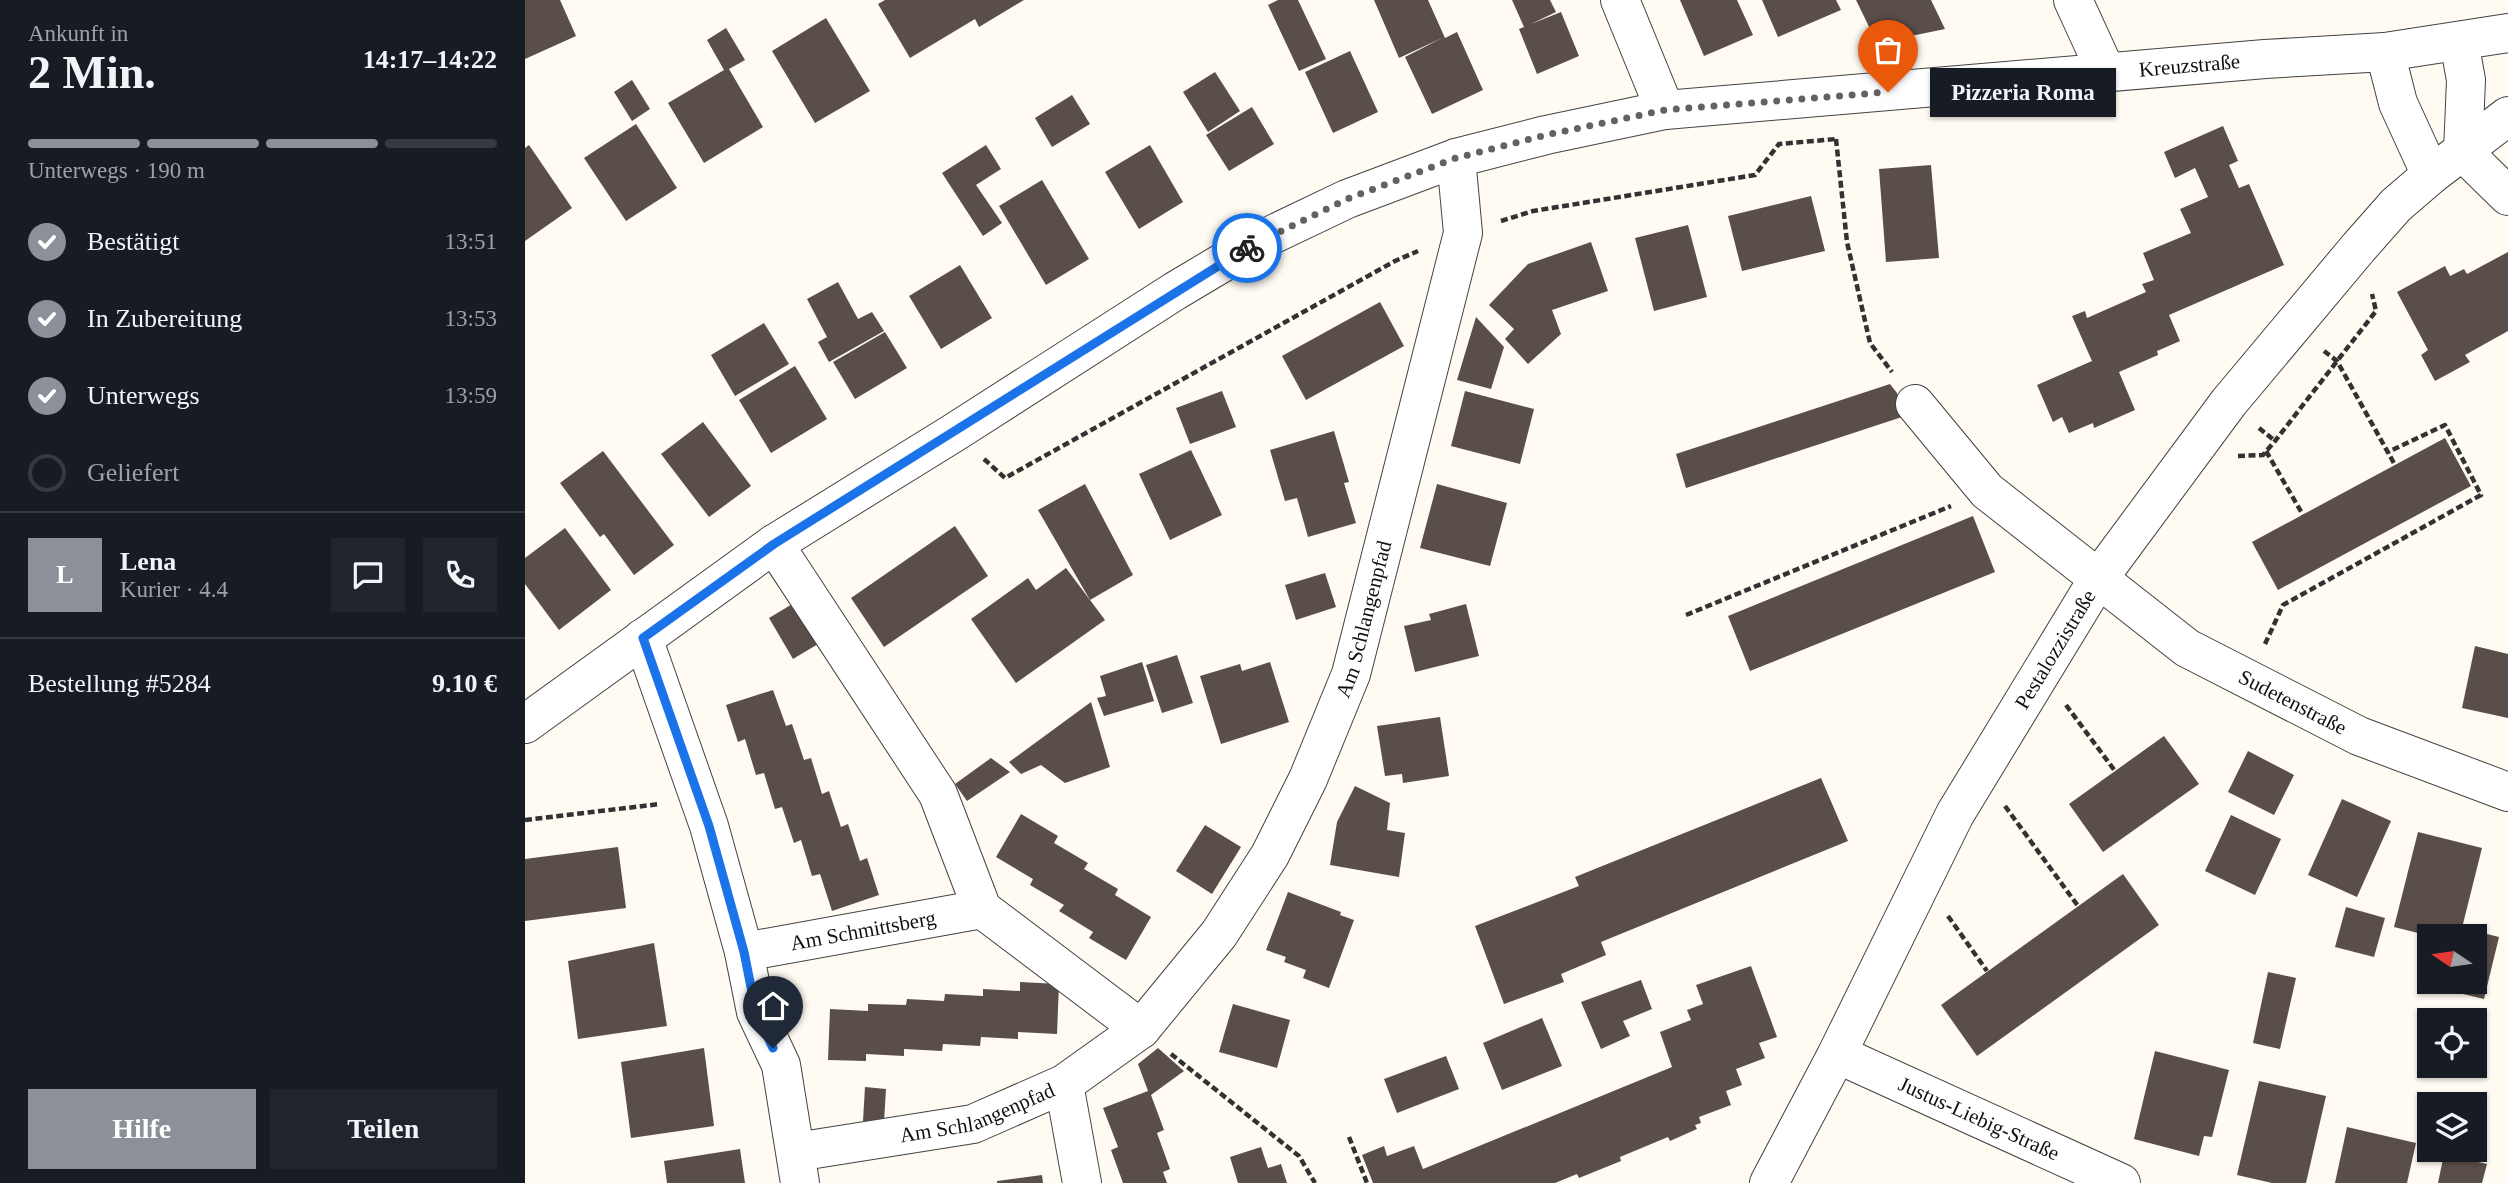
<!DOCTYPE html>
<html lang="de">
<head>
<meta charset="utf-8">
<style>
	:root { --surface:#171b24; --page:#20242c; --text:#f1f3f6; --muted:#9ea1a6; --line:#363941; --accent:#8c9099 }
	body { margin:0; font-family:"Times New Roman",serif; background:var(--page); color:var(--text); height:100vh; display:flex; flex-direction:column; font-size:26px; white-space:nowrap }
	* { box-sizing:border-box; margin:0 }
	p { font-size:23px; color:var(--muted) }
	.icon { flex:none; width:38px; height:38px; fill:none; stroke:currentColor; stroke-width:2; stroke-linecap:round; stroke-linejoin:round }
	.map { position:relative; flex:1; overflow:hidden }
	.details { display:flex; flex-direction:column; background:var(--surface); width:525px }
	.details>* { flex:none }
	.needle { width:46px; rotate:283deg }
	.controls { position:absolute; left:1892px; top:924px; display:grid; gap:14px }
	.controls a { display:grid; place-items:center; width:70px; height:70px; border-radius:0px; background:var(--surface); box-shadow:0 2px 5px #0004; font-size:35px }
	.pin { position:absolute; display:grid; place-items:center; width:60px; height:60px; color:#fff; margin:-72px -30px; border-radius:50% 50% 50% 0; rotate:-45deg; box-shadow:0 0 7px #0007 }
	.pin .icon { rotate:45deg }
	.courier { position:absolute; display:grid; place-items:center; width:70px; height:70px; margin:-35px; border:5px solid #1a73e8; border-radius:50%; background:#fff; color:#222; box-shadow:0 2px 9px #0007 }
	.bubble { position:absolute; height:49px; border-radius:0px; background:var(--surface); box-shadow:0 2px 5px #0004; font-size:23px; font-weight:800; line-height:49px; text-align:center }
	.summary em { font-style:normal; font-weight:800 }
	.summary div { display:flex; flex-direction:column-reverse }
	.summary { display:flex; align-items:center; justify-content:space-between; height:119px; padding:0 28px }
	h1 { font-size:46px; font-weight:800; line-height:52px }
	.bar { display:grid; grid-template-columns:repeat(4,1fr); gap:10px 7px; align-content:center; height:84px; padding:0 28px }
	.bar i { height:9px; border-radius:5px; background:var(--line) }
	.bar .current { background:var(--accent) }
	.bar p { grid-column:span 4 }
	.line { display:flex; align-items:center; gap:18px; padding:0 28px; border-top:2px solid var(--line) }
	.line div { flex:1 }
	.round { display:grid; place-items:center; flex:none; width:74px; height:74px; border-radius:0px; background:var(--page) }
	ol { padding:0 28px; list-style:none }
	li { display:flex; align-items:center; gap:21px; height:77px }
	li p { margin-inline-start:auto }
	li .icon { padding:7px; border-radius:50%; background:var(--accent); color:#fff; stroke-width:4 }
	li:last-child { color:var(--muted) }
	li i { width:38px; height:38px; border:4px solid var(--line); border-radius:50% }
	.action { display:flex; gap:14px; margin-top:auto; padding:14px 28px }
	.action a { flex:1; height:80px; border-radius:0px; background:var(--accent); color:#fff; font-size:28px; font-weight:800; line-height:80px; text-align:center }
	.action a+a { background:var(--page); color:var(--text) }
	main { display:flex; flex:1; min-height:0 }
	.map>svg:first-child { display:block }
	.building { fill:#5a4e4a }
	.lines { fill:none; stroke-linecap:round; stroke-linejoin:round }
	.minor-casing { stroke:#434343; stroke-width:40 }
	.path { stroke:#323232; stroke-width:4.5; stroke-dasharray:7 3.5; stroke-linecap:butt }
	.minor { stroke:#fff; stroke-width:38 }
	.done { stroke:#64625f; stroke-width:7; stroke-dasharray:0 12.6 }
	.route { stroke:#1a73e8; stroke-width:9 }
	.labels { text-anchor:middle; stroke-width:7; stroke-linejoin:round; paint-order:stroke }
	.street-label { font-size:21px; fill:#101010; stroke:#fff }
</style>
</head>
<body>
<main>
<section class="details">
<div class="summary"><div><h1>2 Min.</h1><p>Ankunft in</p></div><em>14:17–14:22</em></div>
<div class="bar"><i class="current"></i><i class="current"></i><i class="current"></i><i></i><p>Unterwegs · 190 m</p></div>
<ol>
<li><svg class="icon" aria-label="check" viewBox="0 0 24 24"><path d="M5 12l5 5 9-10"/></svg>Bestätigt<p>13:51</p></li>
<li><svg class="icon" aria-label="check" viewBox="0 0 24 24"><path d="M5 12l5 5 9-10"/></svg>In Zubereitung<p>13:53</p></li>
<li><svg class="icon" aria-label="check" viewBox="0 0 24 24"><path d="M5 12l5 5 9-10"/></svg>Unterwegs<p>13:59</p></li>
<li><i></i>Geliefert</li>
</ol>
<div class="line" style="height:126px"><b class="round" style="background:var(--accent);color:#fff">L</b><div><b>Lena</b><p>Kurier · 4.4</p></div><a class="round"><svg class="icon" aria-label="chat" viewBox="0 0 24 24"><path d="M4 5h16v11H9l-5 4z"/></svg></a><a class="round"><svg class="icon" aria-label="phone" viewBox="0 0 24 24"><path d="M5 4h4l2 5-3 2q2 4 5 5l2-3 5 2v4C11 20 4 13 5 4z"/></svg></a></div>
<div class="line" style="height:91px"><div>Bestellung #5284</div><b>9.10 €</b></div>
<div class="action"><a>Hilfe</a><a>Teilen</a></div>
</section>
<div class="map">
<svg width="1983" height="1183" viewBox="0 0 1983 1183">
	<rect width="100%" height="100%" fill="#fffaf2"/>
	<g class="building">
		<path d="M0 0H35L51 36 0 59Z"/>
		<path d="M360 0H499L454 27 450 19 385 58 353 4Z"/>
		<path d="M753 0H773L801 59 774 71 743 5Z"/>
		<path d="M849 0H903L920 38 932 32 958 90 907 114 880 57 917 38 874 58Z"/>
		<path d="M987 0H1025L1031 12 1006 24 1036 12 1054 56 1012 74 994 29 999 27Z"/>
		<path d="M1155 0H1212L1228 35 1179 56Z"/>
		<path d="M1237 0H1311L1316 10 1253 37Z"/>
		<path d="M1331 0H1406L1420 29 1352 43Z"/>
		<path d="M301 18 345 91 290 123 247 51Z"/>
		<path d="M201 28 220 60 204 69 238 127 179 163 143 103 199 70 182 40Z"/>
		<path d="M825 51 853 112 808 133 780 72Z"/>
		<path d="M690 72 715 111 683 132 658 92Z"/>
		<path d="M107 80 125 109 107 121 89 92Z"/>
		<path d="M547 95 565 124 527 147 510 118Z"/>
		<path d="M727 107 749 144 704 171 681 135Z"/>
		<path d="M111 124 152 188 101 221 59 158Z"/>
		<path d="M1698 126 1713 161 1704 165 1714 188 1724 184 1759 265 1644 315 1655 341 1632 351 1633 355 1594 372 1610 410 1569 428 1568 423 1544 433 1537 417 1528 422 1512 385 1567 361 1547 316 1560 311 1562 318 1621 292 1617 284 1629 280 1618 253 1666 233 1655 209 1683 197 1670 168 1650 178 1639 152Z"/>
		<path d="M4 145 47 208 0 241V148Z"/>
		<path d="M461 145 476 169 451 185 477 223 458 236 417 173Z"/>
		<path d="M625 145 658 202 614 229 580 172Z"/>
		<path d="M1406 165 1414 258 1361 262 1354 169Z"/>
		<path d="M517 180 564 259 521 285 474 206Z"/>
		<path d="M1286 196 1300 251 1217 271 1203 216Z"/>
		<path d="M1163 225 1182 297 1129 311 1110 238Z"/>
		<path d="M1066 242 1083 291 1027 310 1036 334 1003 364 980 339 989 329 964 305 1003 264Z"/>
		<path d="M1983 252V331L1940 355 1945 362 1910 381 1896 355 1903 350 1872 292 1920 266 1925 276 1939 269 1942 274Z"/>
		<path d="M435 265 467 318 416 349 384 296Z"/>
		<path d="M313 282 333 319 347 312 359 331 304 362 293 342 302 337 282 299Z"/>
		<path d="M855 302 879 346 781 400 757 356Z"/>
		<path d="M951 317 979 347 966 389 932 380Z"/>
		<path d="M239 323 264 364 210 396 186 355Z"/>
		<path d="M360 332 382 368 330 399 308 362Z"/>
		<path d="M270 366 302 419 246 453 214 400Z"/>
		<path d="M1365 384 1372 393 1380 416 1161 488 1151 454Z"/>
		<path d="M697 391 711 427 665 444 651 408Z"/>
		<path d="M940 391 1009 409 995 464 926 446Z"/>
		<path d="M178 422 226 486 184 517 136 454Z"/>
		<path d="M809 431 824 482 819 483 831 523 783 537 772 498 760 501 745 450Z"/>
		<path d="M1920 438 1946 486 1753 590 1727 542Z"/>
		<path d="M666 450 697 515 645 540 614 474Z"/>
		<path d="M78 451 149 545 109 575 79 534 75 537 35 483Z"/>
		<path d="M560 484 608 575 565 600 513 510Z"/>
		<path d="M912 484 982 503 965 566 895 548Z"/>
		<path d="M1448 516 1470 572 1225 671 1203 616Z"/>
		<path d="M430 526 463 576 359 647 326 598Z"/>
		<path d="M40 528 86 590 34 630 0 584V558Z"/>
		<path d="M541 568 580 620 491 683 446 619 503 578 511 590Z"/>
		<path d="M800 573 811 607 771 620 760 585Z"/>
		<path d="M274 600 298 641 268 659 244 618Z"/>
		<path d="M941 604 954 656 890 672 879 626 906 620 904 614Z"/>
		<path d="M1950 646 1983 654V718L1937 708Z"/>
		<path d="M652 655 668 703 637 713 621 665Z"/>
		<path d="M617 662 629 701 579 716 572 698 581 696 575 676Z"/>
		<path d="M745 662 764 722 696 744 675 676 715 664 717 671Z"/>
		<path d="M248 690 261 726 267 724 279 760 286 758 297 794 304 791 316 827 323 824 335 861 342 858 354 895 307 911 295 874 287 876 276 840 269 843 257 807 250 809 239 773 231 775 220 739 213 742 201 705Z"/>
		<path d="M566 702 585 767 540 783 516 765 496 774 484 762Z"/>
		<path d="M915 717 924 776 878 783 877 774 860 776 852 726Z"/>
		<path d="M1639 736 1674 784 1578 852 1544 804Z"/>
		<path d="M1723 751 1769 775 1749 815 1703 792Z"/>
		<path d="M466 758 485 772 442 801 430 784Z"/>
		<path d="M1296 778 1323 841 1076 942 1081 955 1036 974 1039 982 979 1004 950 926 1054 886 1050 877Z"/>
		<path d="M830 786 865 803 862 830 880 833 874 877 805 865 812 822Z"/>
		<path d="M1817 799 1866 821 1832 897 1783 875Z"/>
		<path d="M496 814 533 836 529 843 563 863 559 869 593 889 590 895 626 917 601 960 564 938 568 932 534 911 539 905 505 885 508 879 471 857Z"/>
		<path d="M1706 815 1756 839 1730 895 1680 871Z"/>
		<path d="M680 825 716 847 687 894 651 871Z"/>
		<path d="M1893 832 1957 848 1935 936H1905L1869 927Z"/>
		<path d="M93 847 101 908 0 921V859Z"/>
		<path d="M1598 874 1634 925 1452 1056 1416 1005Z"/>
		<path d="M763 892 816 912 815 915 829 920 804 988 778 978 781 970 759 962 761 957 741 950Z"/>
		<path d="M1821 907 1860 918 1849 957 1810 947Z"/>
		<path d="M1954 932 1974 937 1959 999 1938 994 1942 982H1950V950Z"/>
		<path d="M129 943 142 1026 53 1039 43 961Z"/>
		<path d="M1226 966 1252 1037 1234 1043 1240 1058 1211 1069 1217 1085 1201 1091 1206 1105 1174 1117 1176 1123 1170 1125 1172 1129 1145 1141 1143 1137 1095 1157 1096 1161 1054 1178 1052 1174 1030 1183H848L837 1155 859 1146 862 1156 889 1146 898 1169 1147 1067 1135 1032 1166 1020 1162 1010 1178 1004 1171 985Z"/>
		<path d="M1743 972 1771 978 1755 1049 1728 1043Z"/>
		<path d="M1116 980 1127 1009 1098 1021 1105 1036 1076 1049 1056 1002Z"/>
		<path d="M495 982 534 984 532 1034 493 1032V1039L456 1037 455 1046 418 1044 417 1051 379 1049V1056L341 1054V1061L303 1060 305 1009 343 1011V1004L381 1005 382 999 419 1001 420 994 458 996V989L495 991Z"/>
		<path d="M708 1004 765 1020 752 1068 694 1052Z"/>
		<path d="M1017 1018 1037 1066 977 1090 958 1043Z"/>
		<path d="M179 1048 189 1126 106 1138 96 1062Z"/>
		<path d="M633 1048 659 1071 626 1095 639 1130 632 1133 645 1169 638 1172 642 1183H598L586 1150 593 1147 578 1108 623 1091 613 1064Z"/>
		<path d="M1630 1051 1704 1070 1687 1137 1679 1136 1674 1156 1609 1139Z"/>
		<path d="M921 1056 934 1089 872 1113 859 1079Z"/>
		<path d="M1734 1081 1801 1096 1781 1183H1747L1712 1175Z"/>
		<path d="M340 1087 361 1089 359 1122 338 1121Z"/>
		<path d="M1822 1127 1891 1143 1882 1183H1810Z"/>
		<path d="M736 1147 743 1168 756 1164 762 1183H713L705 1157Z"/>
		<path d="M215 1149 220 1183H142L139 1161Z"/>
		<path d="M1919 1154 1962 1164 1957 1183H1913Z"/>
		<path d="M517 1175 518 1183H472V1181Z"/>
	</g>
	<g class="lines">
		<defs>
			<g id="minor">
				<path d="M1095 0 1140 110"/>
				<path d="M1548 0 1581 72"/>
				<path d="M1934 41 1941 80 1938 152"/>
				<path d="M1860 52 1873 103 1906 175"/>
				<path d="M1938 152 1983 196"/>
				<path id="s1" d="M1390 404 1462 491 1662 648 1834 736 1983 792"/>
				<path d="M249 544 413 794 457 909 616 1029"/>
				<path d="M118 638 184 826 219 952 231 1012 256 1065 275 1183"/>
				<path id="s2" d="M0 724 249 544 430 432 650 291 734 241 822 199 931 158 1021 135 1140 110 1740 59 1860 52 1983 33"/>
				<path id="s3" d="M219 952 457 909"/>
				<path id="s4" d="M1312 1054 1596 1183"/>
				<path d="M539 1084 557 1183"/>
				<path id="s5" d="M271 1152 448 1124 539 1084 616 1029 694 934 745 855 783 779 826 674 938 233 931 158"/>
				<path id="s6" d="M1244 1183 1312 1054 1430 814 1573 579 1704 402 1834 247 1871 205 1906 175 1983 116"/>
			</g>
		</defs>
		<use href="#minor" class="minor-casing"/>
		<g class="path">
			<path d="M1311 139 1322 242 1345 343 1367 372"/>
			<path d="M976 221 1008 211 1230 175 1254 144 1311 139"/>
			<path d="M1799 351 1812 361 1870 465"/>
			<path d="M1734 428 1750 441"/>
			<path d="M1741 451 1778 515"/>
			<path d="M1713 456 1738 455 1750 441 1851 311 1847 294"/>
			<path d="M459 459 480 478 870 261 893 251"/>
			<path d="M1161 615 1426 506"/>
			<path d="M1740 644 1758 605 1956 495 1920 425 1863 452"/>
			<path d="M1541 705 1590 771"/>
			<path d="M1480 806 1553 906"/>
			<path d="M0 820 135 804"/>
			<path d="M1423 916 1462 971"/>
			<path d="M646 1054 774 1156 790 1183"/>
			<path d="M824 1137 842 1183"/>
		</g>
		<use href="#minor" class="minor"/>
	</g>
	<g class="lines">
		<path class="done" d="M722 248 822 199 931 158 1021 135 1140 110 1363 92"/>
		<path class="route" d="M248 1048 231 1012 219 952 184 826 118 638 249 544 722 248"/>
	</g>
	<g class="labels">
		<g class="street-label">
			<text dy="7" stroke="none"><textPath href="#s2" startOffset="1834">Kreuzstraße</textPath></text>
			<text dy="7" stroke="none"><textPath href="#s5" startOffset="845">Am Schlangenpfad</textPath></text>
			<text dy="7" stroke="none"><textPath href="#s6" startOffset="606">Pestalozzistraße</textPath></text>
			<text dy="7" stroke="none"><textPath href="#s1" startOffset="486">Sudetenstraße</textPath></text>
			<text dy="7" stroke="none"><textPath href="#s3" startOffset="121">Am Schmittsberg</textPath></text>
			<text dy="7" stroke="none"><textPath href="#s5" startOffset="186">Am Schlangenpfad</textPath></text>
			<text dy="7" stroke="none"><textPath href="#s4" startOffset="156">Justus-Liebig-Straße</textPath></text>
		</g>
	</g>
</svg>
<div class="controls">
<a><svg class="needle" viewBox="-14 -14 28 28"><path d="M0-13l5 13h-10z" fill="#e53935"/><path d="M0 13l5-13h-10z" fill="#9ea1a6"/></svg></a>
<a><svg class="icon" aria-label="locate" viewBox="0 0 24 24"><circle cx="12" cy="12" r="6"/><path d="M12 2v4M12 18v4M2 12h4M18 12h4"/></svg></a>
<a><svg class="icon" aria-label="layers" viewBox="0 0 24 24"><path d="M12 4l9 5-9 5-9-5zM3 14l9 5 9-5"/></svg></a>
</div>
<div class="pin" style="left:1363px;top:92px;background:#ea580c"><svg class="icon" aria-label="bag" viewBox="0 0 24 24"><path d="M5 8h14l-1 12H6zM9 8a3 3 0 0 1 6 0"/></svg></div>
<div class="pin" style="left:248px;top:1048px;background:#1f2937"><svg class="icon" aria-label="home" viewBox="0 0 24 24"><path d="M3 11l9-7 9 7M6 9v11h12V9"/></svg></div>
<div class="courier" style="left:722px;top:248px"><svg class="icon" aria-label="bike" viewBox="0 0 24 24"><circle cx="6" cy="16" r="4"/><circle cx="18" cy="16" r="4"/><path d="M6 16l4-8h5l3 8M10 8l3 8H6M13 5h3"/></svg></div>
<div class="bubble" style="left:1405px;top:68px;width:186px">Pizzeria Roma</div>
</div>
</main>
</body>
</html>
